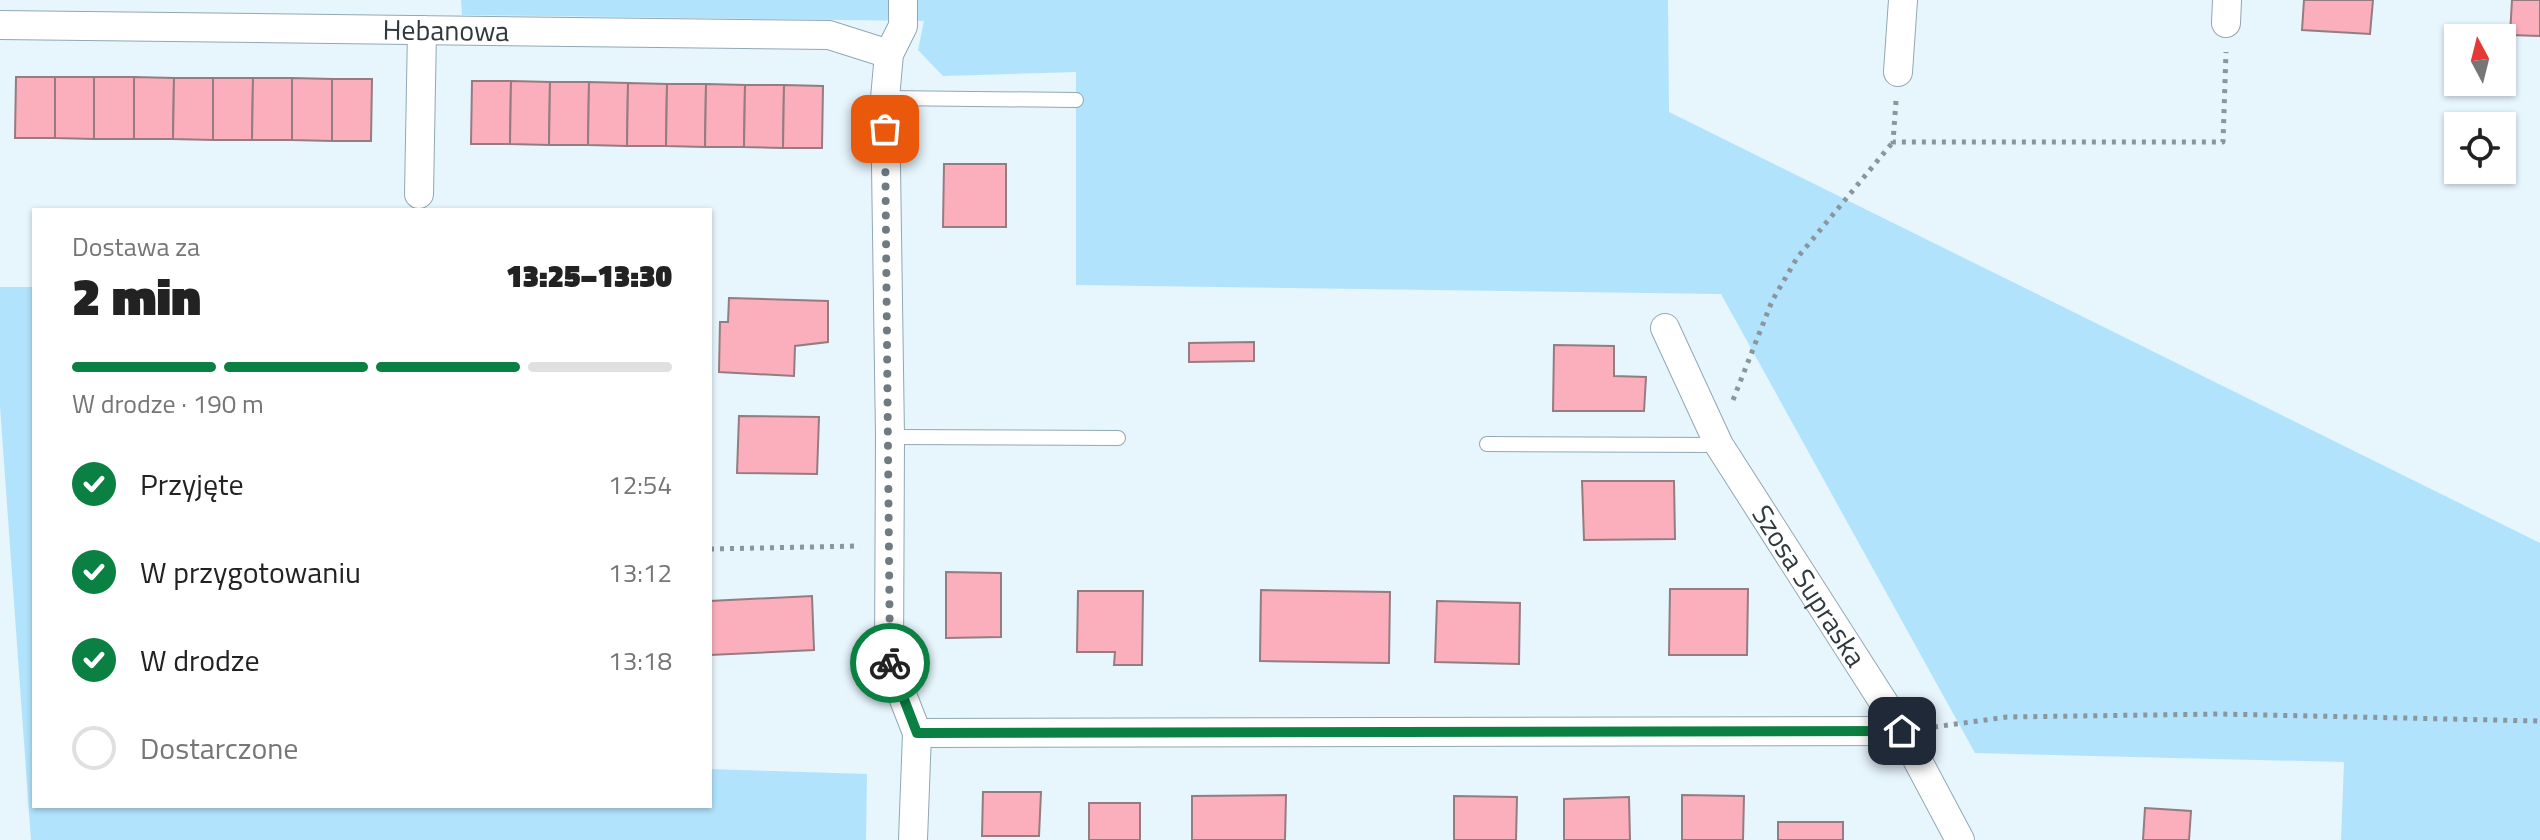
<!DOCTYPE html>
<html lang="pl">
<head>
<meta charset="utf-8">
<style>
	:root { --surface:#fff; --page:#f2f2f2; --text:#222; --muted:#767676; --line:#e0e0e0; --accent:#0b8043 }
	body { margin:0; font-family:"Titillium Web",sans-serif; background:var(--page); color:var(--text); height:100vh; display:flex; flex-direction:column; font-size:30px; white-space:nowrap }
	* { box-sizing:border-box; margin:0 }
	p { font-size:26px; color:var(--muted) }
	.icon { flex:none; width:44px; height:44px; fill:none; stroke:currentColor; stroke-width:2; stroke-linecap:round; stroke-linejoin:round }
	.map { position:relative; flex:1; overflow:hidden }
	.side { position:absolute; left:32px; top:208px; width:680px; height:600px; display:flex; flex-direction:column; background:var(--surface); border-radius:0px; box-shadow:0 2px 6px #0004 }
	.side>* { flex:none }
	.needle { width:52px; rotate:353deg }
	.tools { position:absolute; left:2444px; top:24px; display:grid; gap:16px }
	.tools a { display:grid; place-items:center; width:72px; height:72px; border-radius:0px; background:var(--surface); box-shadow:0 2px 6px #0004; font-size:40px }
	.pin { position:absolute; display:grid; place-items:center; width:68px; height:68px; color:#fff; margin:-34px; border-radius:16px; box-shadow:0 4px 12px #0006 }
	.courier { position:absolute; display:grid; place-items:center; width:80px; height:80px; margin:-40px; border:6px solid #0b8043; border-radius:50%; background:#fff; color:#222; box-shadow:0 2px 10px #0007 }
	.overview em { font-style:normal; font-weight:800 }
	.overview div { display:flex; flex-direction:column-reverse }
	.overview { display:flex; align-items:center; justify-content:space-between; height:136px; padding:0 40px }
	h1 { font-size:52px; font-weight:800; line-height:60px }
	.bar { display:grid; grid-template-columns:repeat(4,1fr); gap:12px 8px; align-content:center; height:96px; padding:0 40px }
	.bar i { height:10px; border-radius:6px; background:var(--line) }
	.bar .on { background:var(--accent) }
	.bar p { grid-column:span 4 }
	ol { padding:0 40px; list-style:none }
	li { display:flex; align-items:center; gap:24px; height:88px }
	li p { margin-inline-start:auto }
	li .icon { padding:8px; border-radius:50%; background:var(--accent); color:#fff; stroke-width:4 }
	li:last-child { color:var(--muted) }
	li i { width:44px; height:44px; border:4px solid var(--line); border-radius:50% }
	.map>svg:first-child { display:block }
	.green { fill:#b1e3fc }
	.building { fill:#fbafbd; stroke:#947c80; stroke-width:2 }
	.lines { fill:none; stroke-linecap:round; stroke-linejoin:round }
	.service-casing { stroke:#91a8b3; stroke-width:16 }
	.minor-casing { stroke:#91a8b3; stroke-width:30 }
	.path { stroke:#8a969c; stroke-width:5; stroke-dasharray:4 6; stroke-linecap:butt }
	.service { stroke:#fff; stroke-width:14 }
	.minor { stroke:#fff; stroke-width:28 }
	.done { stroke:#707b81; stroke-width:8; stroke-dasharray:0 14.4 }
	.route { stroke:#0b8043; stroke-width:10 }
	.labels { text-anchor:middle; stroke-width:6; stroke-linejoin:round; paint-order:stroke }
	.street-label { font-size:28px; fill:#30393e; stroke:#fff }
</style>
</head>
<body>
<div class="map">
<svg width="2540" height="840" viewBox="0 0 2540 840">
	<rect width="100%" height="100%" fill="#e7f5fd"/>
	<g class="green">
		<path d="M461 0H1668L1669 112 2540 543V840H2341L2344 762 1975 753 1721 294 1076 285V72L943 76 918 50 924 21 462 15Z"/>
		<path d="M0 287H34V806H710V769L867 774 866 840H31L0 406Z"/>
	</g>
	<g class="building">
		<path d="M2304 0H2373L2370 34 2302 30Z"/>
		<path d="M2512 0H2540V36L2510 35Z"/>
		<path d="M16 77H55V138H15Z"/>
		<path d="M55 77H94V139L55 138Z"/>
		<rect x="94" y="77" width="40" height="62"/>
		<path d="M134 77 174 78 173 139H134Z"/>
		<path d="M174 78H213V140L173 139Z"/>
		<path d="M213 78H253L252 140H213Z"/>
		<path d="M253 78H292V140H252Z"/>
		<path d="M292 78 332 79V141L292 140Z"/>
		<path d="M332 79H372L371 141H332Z"/>
		<path d="M472 81H511L510 144H471Z"/>
		<path d="M511 81 550 82 549 145 510 144Z"/>
		<path d="M550 82H589L588 145H549Z"/>
		<path d="M589 82 628 83 627 146 588 145Z"/>
		<path d="M628 83 667 84 666 146H627Z"/>
		<path d="M667 84H706L705 147 666 146Z"/>
		<path d="M706 84 745 85 744 147H705Z"/>
		<path d="M745 85H784L783 148 744 147Z"/>
		<path d="M784 85 823 86 822 148H783Z"/>
		<path d="M944 164H1006V227H943Z"/>
		<path d="M729 298 828 301V342L795 346 794 376 719 372 720 322H728Z"/>
		<path d="M1254 342V361L1189 362V343Z"/>
		<path d="M1554 345 1614 346V376L1646 377 1644 411H1553Z"/>
		<path d="M739 416 819 417 817 474 737 473Z"/>
		<path d="M1582 481H1674L1675 539 1584 540Z"/>
		<path d="M946 572 1001 573V637L946 638Z"/>
		<path d="M1670 589H1748L1747 655H1669Z"/>
		<path d="M1261 590 1390 592 1389 663 1260 661Z"/>
		<path d="M1078 591H1143L1142 665H1114L1115 652H1077Z"/>
		<path d="M812 596 814 650 710 655V601Z"/>
		<path d="M1437 601 1520 603 1519 664 1435 662Z"/>
		<path d="M983 792H1041L1039 836H982Z"/>
		<path d="M1286 795 1285 840H1192V796Z"/>
		<path d="M1682 795 1744 796 1743 840H1682Z"/>
		<path d="M1454 796 1517 797 1516 840H1454Z"/>
		<path d="M1629 797 1630 840H1564V799Z"/>
		<rect x="1089" y="803" width="51" height="37"/>
		<path d="M2145 808 2191 811 2189 840H2143Z"/>
		<rect x="1778" y="822" width="65" height="18"/>
	</g>
	<g class="lines">
		<defs>
			<g id="service">
				<path d="M885 98 1076 100"/>
				<path d="M890 437 1118 438"/>
				<path d="M1487 444 1719 445"/>
			</g>
			<g id="minor">
				<path d="M903 0V26L889 54 885 98 890 437 889 661 917 733 913 840"/>
				<path d="M2226 23 2227 0"/>
				<path id="s1" d="M0 25 829 35 889 54"/>
				<path d="M1898 72 1903 0"/>
				<path d="M419 194 422 30"/>
				<path id="s2" d="M1665 328 1719 445 1902 731 1960 840"/>
				<path d="M917 733 1902 731"/>
			</g>
		</defs>
		<use href="#service" class="service-casing"/>
		<use href="#minor" class="minor-casing"/>
		<g class="path">
			<path d="M1896 101 1893 142H2223L2226 52"/>
			<path d="M1733 400 1772 301 1797 258 1893 142"/>
			<path d="M710 549 860 546"/>
			<path d="M1934 727 2007 717 2220 714 2540 721"/>
		</g>
		<use href="#service" class="service"/>
		<use href="#minor" class="minor"/>
	</g>
	<g class="lines">
		<path class="done" d="M885 129 890 663"/>
		<path class="route" d="M890 663 917 733 1902 731"/>
	</g>
	<g class="labels">
		<g class="street-label">
			<text dy="10" stroke="none"><textPath href="#s1" startOffset="446">Hebanowa</textPath></text>
			<text dy="10" stroke="none"><textPath href="#s2" startOffset="296">Szosa Supraska</textPath></text>
		</g>
	</g>
</svg>
<div class="tools">
<a><svg class="needle" viewBox="-14 -14 28 28"><path d="M0-13l5 13h-10z" fill="#e53935"/><path d="M0 13l5-13h-10z" fill="#767676"/></svg></a>
<a><svg class="icon" aria-label="locate" viewBox="0 0 24 24"><circle cx="12" cy="12" r="6"/><path d="M12 2v4M12 18v4M2 12h4M18 12h4"/></svg></a>
</div>
<div class="pin" style="left:885px;top:129px;background:#ea580c"><svg class="icon" aria-label="bag" viewBox="0 0 24 24"><path d="M5 8h14l-1 12H6zM9 8a3 3 0 0 1 6 0"/></svg></div>
<div class="pin" style="left:1902px;top:731px;background:#1f2937"><svg class="icon" aria-label="home" viewBox="0 0 24 24"><path d="M3 11l9-7 9 7M6 9v11h12V9"/></svg></div>
<div class="courier" style="left:890px;top:663px"><svg class="icon" aria-label="bike" viewBox="0 0 24 24"><circle cx="6" cy="16" r="4"/><circle cx="18" cy="16" r="4"/><path d="M6 16l4-8h5l3 8M10 8l3 8H6M13 5h3"/></svg></div>
<section class="side">
<div class="overview"><div><h1>2 min</h1><p>Dostawa za</p></div><em>13:25–13:30</em></div>
<div class="bar"><i class="on"></i><i class="on"></i><i class="on"></i><i></i><p>W drodze · 190 m</p></div>
<ol>
<li><svg class="icon" aria-label="check" viewBox="0 0 24 24"><path d="M5 12l5 5 9-10"/></svg>Przyjęte<p>12:54</p></li>
<li><svg class="icon" aria-label="check" viewBox="0 0 24 24"><path d="M5 12l5 5 9-10"/></svg>W przygotowaniu<p>13:12</p></li>
<li><svg class="icon" aria-label="check" viewBox="0 0 24 24"><path d="M5 12l5 5 9-10"/></svg>W drodze<p>13:18</p></li>
<li><i></i>Dostarczone</li>
</ol>
</section>
</div>
</body>
</html>
